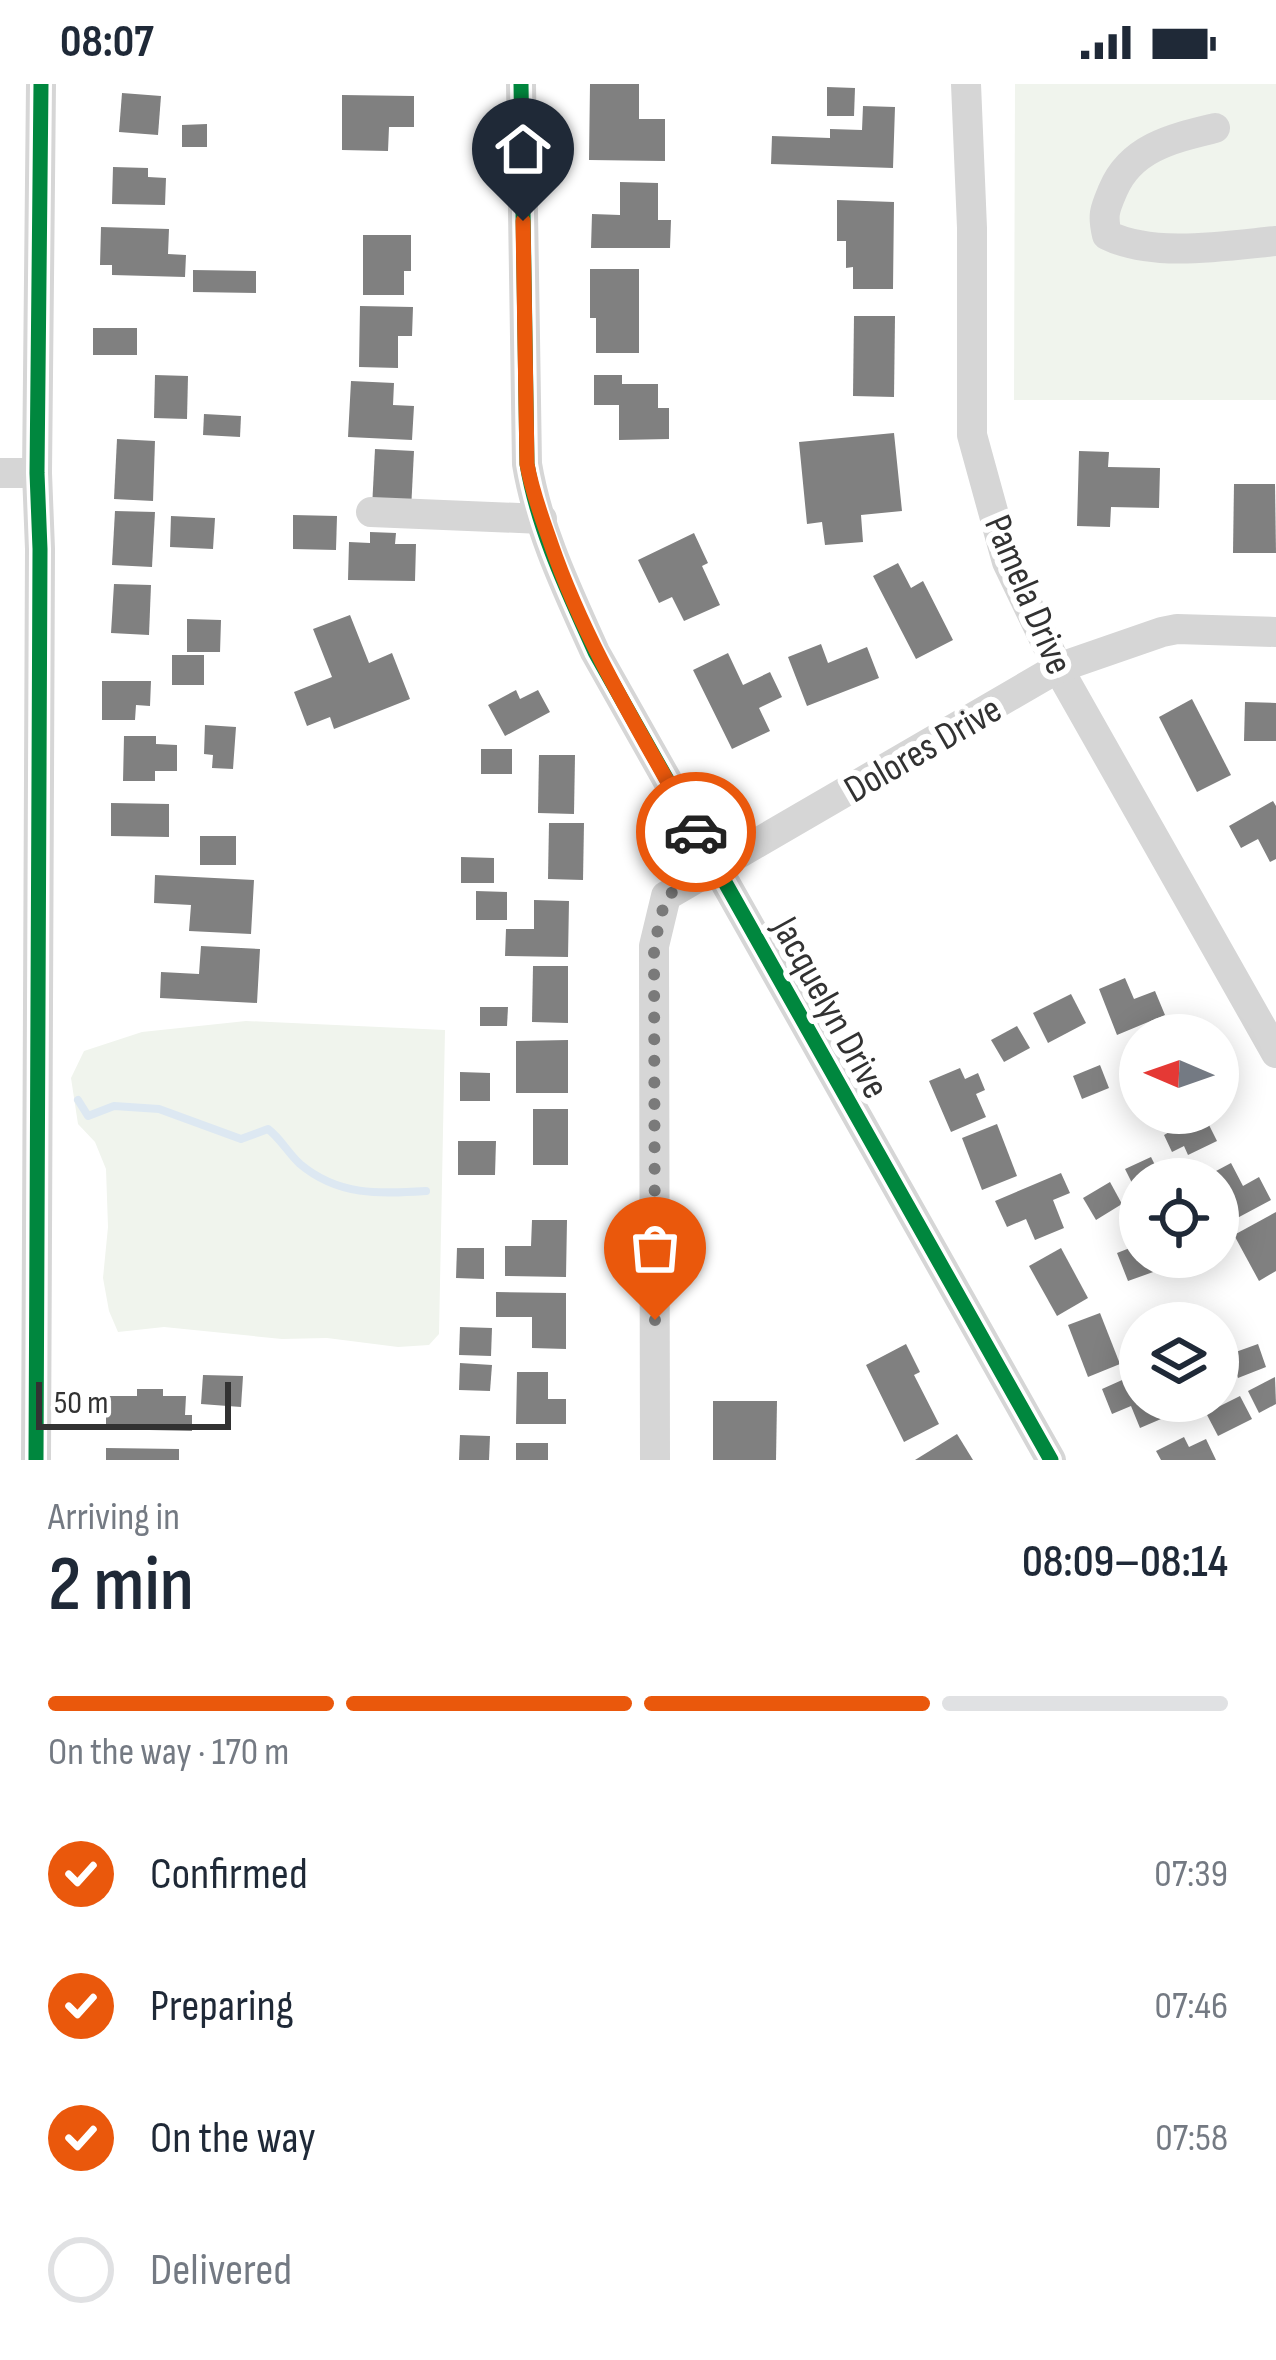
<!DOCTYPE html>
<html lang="en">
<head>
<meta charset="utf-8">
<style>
	:root { --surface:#fff; --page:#f2f2f3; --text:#1f2937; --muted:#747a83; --line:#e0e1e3; --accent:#ea580c }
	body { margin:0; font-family:"Sofia Sans Condensed",sans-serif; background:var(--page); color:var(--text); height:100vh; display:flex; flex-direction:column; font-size:45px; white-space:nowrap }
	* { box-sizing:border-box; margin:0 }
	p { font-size:39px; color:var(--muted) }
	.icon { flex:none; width:66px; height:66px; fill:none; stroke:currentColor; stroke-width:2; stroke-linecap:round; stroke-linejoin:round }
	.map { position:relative; height:1376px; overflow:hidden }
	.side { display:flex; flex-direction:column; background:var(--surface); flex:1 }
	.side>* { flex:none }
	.needle { width:78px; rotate:272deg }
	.fabs { position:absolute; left:1119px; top:930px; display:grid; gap:24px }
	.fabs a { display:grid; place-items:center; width:120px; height:120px; border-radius:50%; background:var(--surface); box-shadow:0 6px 30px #0003; font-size:60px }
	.scale { position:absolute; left:36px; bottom:30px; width:195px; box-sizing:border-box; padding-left:12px; border:6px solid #323232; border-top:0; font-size:33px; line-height:42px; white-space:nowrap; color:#323232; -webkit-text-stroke:9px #fff; paint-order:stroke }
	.pin { position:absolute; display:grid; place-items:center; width:102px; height:102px; color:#fff; margin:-123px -51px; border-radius:50% 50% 50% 0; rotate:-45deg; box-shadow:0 0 12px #0007 }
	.pin .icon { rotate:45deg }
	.courier { position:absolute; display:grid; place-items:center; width:120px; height:120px; margin:-60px; border:9px solid #ea580c; border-radius:50%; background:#fff; color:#222; box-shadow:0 3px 15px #0007 }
	.overview em { font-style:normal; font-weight:600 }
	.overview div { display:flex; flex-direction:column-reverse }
	.overview { display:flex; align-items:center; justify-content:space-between; height:204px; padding:0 48px }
	h1 { font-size:78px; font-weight:600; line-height:90px }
	.bar { display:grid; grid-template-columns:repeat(4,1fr); gap:18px 12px; align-content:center; height:144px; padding:0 48px }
	.bar i { height:15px; border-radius:9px; background:var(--line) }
	.bar .current { background:var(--accent) }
	.bar p { grid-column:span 4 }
	ol { padding:0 48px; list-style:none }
	li { display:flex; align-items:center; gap:36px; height:132px }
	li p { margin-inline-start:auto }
	li .icon { padding:12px; border-radius:50%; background:var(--accent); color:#fff; stroke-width:4 }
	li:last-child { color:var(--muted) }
	li i { width:66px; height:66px; border:6px solid var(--line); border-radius:50% }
	.status { display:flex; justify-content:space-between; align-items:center; height:84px; padding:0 60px; background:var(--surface); direction:ltr }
	.status svg { height:33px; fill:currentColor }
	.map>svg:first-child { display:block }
	.green { fill:#f0f4ed }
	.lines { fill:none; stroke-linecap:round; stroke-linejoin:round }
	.stream { stroke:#dde8f2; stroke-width:8 }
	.building { fill:#808080 }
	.minor { stroke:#d6d6d6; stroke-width:30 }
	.cycleway-casing { stroke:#fff; stroke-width:22 }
	.cycleway { stroke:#00873e; stroke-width:15 }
	.done { stroke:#7a7a7a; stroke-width:12; stroke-dasharray:0 21.6 }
	.route { stroke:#ea580c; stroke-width:15 }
	.labels { text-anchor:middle; stroke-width:12; stroke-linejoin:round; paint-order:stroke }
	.street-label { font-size:39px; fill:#323232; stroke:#fff }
</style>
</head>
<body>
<div class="status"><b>08:07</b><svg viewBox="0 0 49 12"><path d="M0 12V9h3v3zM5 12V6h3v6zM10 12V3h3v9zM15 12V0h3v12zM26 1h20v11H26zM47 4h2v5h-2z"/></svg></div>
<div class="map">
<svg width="1276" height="1376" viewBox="0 0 1276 1376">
	<rect width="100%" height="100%" fill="#fff"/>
	<g class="green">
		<path d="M1015 0H1276V316H1014Z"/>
		<path d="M246 937 445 946 439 1250 429 1261 398 1263 327 1254 282 1255 164 1243 118 1248 109 1227 103 1194 108 1143 106 1085 95 1058 78 1040 71 994 84 967 142 948Z"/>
	</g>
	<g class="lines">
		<path class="stream" d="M78 1016 88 1032 114 1022 159 1025 241 1055 268 1045C281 1055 288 1069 300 1080 338 1112 379 1110 426 1107"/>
	</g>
	<g class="building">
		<path d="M590 0H639V35H665V77L589 76Z"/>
		<path d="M827 3 855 4 854 32H827Z"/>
		<path d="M122 9 161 12 158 51 119 48Z"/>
		<path d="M342 11 414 12V43H389L388 67 342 66Z"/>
		<path d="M863 22 895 23 893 84 771 80 772 52 830 54V45L862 46Z"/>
		<path d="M207 40V63H182V41Z"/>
		<path d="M113 83 148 84V93L166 94 165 121 112 120Z"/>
		<path d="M620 98 658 99V136H671L670 164H591L592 130 620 131Z"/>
		<path d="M837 116 894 118 893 205H853V183L846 184V157H837Z"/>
		<path d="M101 143 169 145 168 170 186 171 185 193 112 191V181H100Z"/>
		<path d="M363 151H411V187H404V211H363Z"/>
		<path d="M590 185H639V269H596V234H590Z"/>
		<path d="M193 186 256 187V209L193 208Z"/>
		<path d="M360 222 413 223 412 252H398V284L359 283Z"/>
		<path d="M854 232H895L894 313 853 312Z"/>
		<rect x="93" y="244" width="44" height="27"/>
		<path d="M155 291 188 292 187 335 154 334Z"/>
		<path d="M594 291H622V300H658V324H669V355L619 356V321H594Z"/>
		<path d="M351 297 394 299 393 321 414 322 412 356 348 353Z"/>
		<path d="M204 330 241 332 240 353 203 351Z"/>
		<path d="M894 349 902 427 861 431 863 458 825 461 822 438 807 440 799 358Z"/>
		<path d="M117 355 155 357 153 417 114 415Z"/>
		<path d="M375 365 414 367 411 426 372 424Z"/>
		<path d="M1079 367 1109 368 1108 383 1160 384 1159 424 1111 423 1110 443 1077 442Z"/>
		<path d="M1234 400H1275L1276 469H1233Z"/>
		<path d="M115 427 155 428 152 483 112 481Z"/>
		<path d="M293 431 337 432 336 466 293 465Z"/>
		<path d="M171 432 215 434 213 465 170 463Z"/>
		<path d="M370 448 396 449 395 460H416L415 497 348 496 349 458 370 459Z"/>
		<path d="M694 449 708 479 702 482 720 521 684 537 672 513 659 519 638 476Z"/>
		<path d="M898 479 911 504 923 497 953 556 916 575 873 492Z"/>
		<path d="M114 500 151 501 149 551 111 549Z"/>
		<path d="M350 531 369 579 392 569 410 615 334 645 330 633 307 642 294 608 332 593 313 545Z"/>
		<path d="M187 535 221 536 220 568H187Z"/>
		<path d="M821 560 828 579 867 563 879 594 807 622 788 573Z"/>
		<path d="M728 569 743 601 770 588 782 613 759 624 770 647 732 665 693 586Z"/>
		<rect x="172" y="571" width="32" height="30"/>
		<path d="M102 597H151L150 622 136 621 135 636H102Z"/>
		<path d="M516 606 520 615 538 606 550 628 505 652 488 621Z"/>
		<path d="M1192 615 1231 691 1197 708 1159 633Z"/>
		<path d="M1245 618 1276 619V657H1244Z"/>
		<path d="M205 641 236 643 233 685 212 684 213 671 204 670Z"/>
		<path d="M124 652H156V660L177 661V687H155V697H123Z"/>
		<rect x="481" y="665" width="31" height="25"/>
		<path d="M539 671H575L574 730 538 729Z"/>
		<path d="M1273 717 1276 722V775L1270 778 1258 755 1241 764 1229 742Z"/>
		<path d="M111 719 169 720V753L111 752Z"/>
		<path d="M549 739H584L583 796 548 795Z"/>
		<rect x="200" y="752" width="36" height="29"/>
		<path d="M461 773 494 774V799H461Z"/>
		<path d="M155 791 254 796 251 850 189 847 191 821 154 819Z"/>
		<path d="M476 807 507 808V836H476Z"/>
		<path d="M534 816 569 817 568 873 505 872 506 845H534Z"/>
		<path d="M201 862 260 865 257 919 160 914 161 888 199 890Z"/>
		<path d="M533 882H568V939L532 938Z"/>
		<path d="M1125 894 1134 915 1155 907 1165 931 1117 951 1099 905Z"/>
		<path d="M1071 910 1086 939 1048 959 1033 929Z"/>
		<path d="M480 923H508L507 942H480Z"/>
		<path d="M1017 942 1030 964 1004 978 991 956Z"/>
		<path d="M568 956V1009H516V957Z"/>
		<path d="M1100 981 1109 1004 1082 1015 1073 992Z"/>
		<path d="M960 984 965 995 978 989 985 1006 976 1010 986 1033 951 1048 929 997Z"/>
		<path d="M460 988 490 989V1017H460Z"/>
		<rect x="533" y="1025" width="35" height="56"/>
		<path d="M1164 1029H1203L1217 1057 1188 1071 1184 1062 1172 1068 1164 1051 1173 1046Z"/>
		<path d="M997 1040 1017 1092 982 1106 962 1054Z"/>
		<path d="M458 1057H496L495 1091H458Z"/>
		<path d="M1151 1073 1162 1095H1140V1115L1125 1085Z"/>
		<path d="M1231 1079 1243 1102 1259 1093 1271 1116 1226 1140 1218 1124V1095H1201Z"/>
		<path d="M1061 1089 1070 1109 1053 1116 1064 1144 1035 1156 1026 1135 1007 1143 995 1117Z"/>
		<path d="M1110 1098 1122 1120 1096 1136 1083 1114Z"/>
		<path d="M1276 1128V1187L1259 1197 1234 1151Z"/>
		<path d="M532 1136H567L566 1193 505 1192V1162H531Z"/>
		<path d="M1140 1160V1173H1151L1156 1187 1128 1197 1117 1169Z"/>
		<path d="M457 1164H484V1195L456 1194Z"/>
		<path d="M1061 1164 1088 1214 1057 1232 1029 1182Z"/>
		<path d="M496 1208 566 1209V1265L532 1264V1233H496Z"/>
		<path d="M1179 1221 1187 1239H1156L1153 1233Z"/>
		<path d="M1100 1229 1120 1280 1088 1293 1068 1241Z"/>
		<path d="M460 1243 492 1244 491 1272 459 1271Z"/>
		<path d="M906 1260 920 1288 914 1291 939 1340 904 1358 866 1281Z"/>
		<path d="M1258 1260 1266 1283 1238 1294 1230 1270Z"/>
		<path d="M460 1279 492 1281 490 1307 459 1306Z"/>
		<path d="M517 1288H548V1315H566V1340H516Z"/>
		<path d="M1140 1288V1317H1162L1168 1332 1140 1344 1131 1322 1112 1330 1102 1305Z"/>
		<path d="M203 1291 243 1292 241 1323 201 1320Z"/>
		<path d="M1275 1293 1276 1320 1259 1329 1248 1307Z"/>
		<path d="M137 1305H163V1312H186L185 1331H192V1347L106 1345V1312H137Z"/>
		<path d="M1240 1312 1252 1335 1218 1352 1206 1329Z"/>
		<path d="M713 1317H777L776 1376H713Z"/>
		<path d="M957 1350 973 1376H915Z"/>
		<path d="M460 1351 490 1352 489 1376H459Z"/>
		<path d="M1184 1353 1189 1363 1206 1355 1216 1376H1161L1156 1367Z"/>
		<rect x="516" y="1359" width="32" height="17"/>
		<path d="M106 1364 179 1365V1376H106Z"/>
	</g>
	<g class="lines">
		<g class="minor">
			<path d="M521 0 527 380C538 446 568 508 595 568L1051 1376"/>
			<path d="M966 0 972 144V351L1007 478 1058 584 1276 969"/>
			<path d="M1215 44C1174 54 1131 63 1113 106 1105 125 1102 130 1107 151 1153 174 1225 162 1276 157"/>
			<path d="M0 389H37"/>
			<path d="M371 428 542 435"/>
			<path d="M36 1376 40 465 37 389 41 0"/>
			<path d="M655 1376 654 862 666 812 1058 584 1162 548 1177 545 1276 548"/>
		</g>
		<defs>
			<g id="cycleway">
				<path d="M521 0 527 380C538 446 568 508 595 568L1051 1376"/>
				<path d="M36 1376 40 465 37 389 41 0"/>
			</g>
		</defs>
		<use href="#cycleway" class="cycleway-casing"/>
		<use href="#cycleway" class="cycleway"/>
	</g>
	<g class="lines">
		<path class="done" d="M655 1236 654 862 666 812 716 784 696 748"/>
		<path class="route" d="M523 137 527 380C532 408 542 434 551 460 586 562 644 654 696 748"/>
	</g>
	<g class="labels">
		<g class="street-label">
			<text transform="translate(1030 510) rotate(67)" y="14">Pamela Drive</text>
			<text transform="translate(922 664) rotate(-30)" y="14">Dolores Drive</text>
			<text transform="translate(832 923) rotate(61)" y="14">Jacquelyn Drive</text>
		</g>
	</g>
</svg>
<div class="fabs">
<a><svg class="needle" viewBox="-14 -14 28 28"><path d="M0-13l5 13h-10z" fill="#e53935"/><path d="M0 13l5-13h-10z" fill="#747a83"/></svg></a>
<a><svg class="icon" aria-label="locate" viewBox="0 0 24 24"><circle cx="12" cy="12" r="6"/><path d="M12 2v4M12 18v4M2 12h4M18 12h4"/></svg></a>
<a><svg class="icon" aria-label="layers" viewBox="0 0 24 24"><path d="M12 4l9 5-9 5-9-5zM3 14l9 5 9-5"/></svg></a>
</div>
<div class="scale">50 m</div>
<div class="pin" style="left:655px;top:1236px;background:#ea580c"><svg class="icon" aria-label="bag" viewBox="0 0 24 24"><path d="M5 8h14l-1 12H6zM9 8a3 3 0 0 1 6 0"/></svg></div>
<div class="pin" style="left:523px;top:137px;background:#1f2937"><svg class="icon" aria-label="home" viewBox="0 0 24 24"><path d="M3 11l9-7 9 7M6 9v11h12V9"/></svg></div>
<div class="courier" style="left:696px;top:748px"><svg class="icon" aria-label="car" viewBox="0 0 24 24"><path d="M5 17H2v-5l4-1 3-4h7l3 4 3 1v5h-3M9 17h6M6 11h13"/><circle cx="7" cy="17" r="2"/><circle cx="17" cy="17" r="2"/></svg></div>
</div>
<section class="side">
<div class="overview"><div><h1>2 min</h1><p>Arriving in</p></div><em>08:09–08:14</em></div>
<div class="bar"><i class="current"></i><i class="current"></i><i class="current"></i><i></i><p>On the way · 170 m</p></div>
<ol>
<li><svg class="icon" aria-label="check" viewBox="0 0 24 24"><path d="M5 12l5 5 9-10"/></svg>Confirmed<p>07:39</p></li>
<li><svg class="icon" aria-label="check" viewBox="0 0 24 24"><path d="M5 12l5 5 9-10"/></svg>Preparing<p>07:46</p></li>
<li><svg class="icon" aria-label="check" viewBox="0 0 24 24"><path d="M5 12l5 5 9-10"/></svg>On the way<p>07:58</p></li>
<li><i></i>Delivered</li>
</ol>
</section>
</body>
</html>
